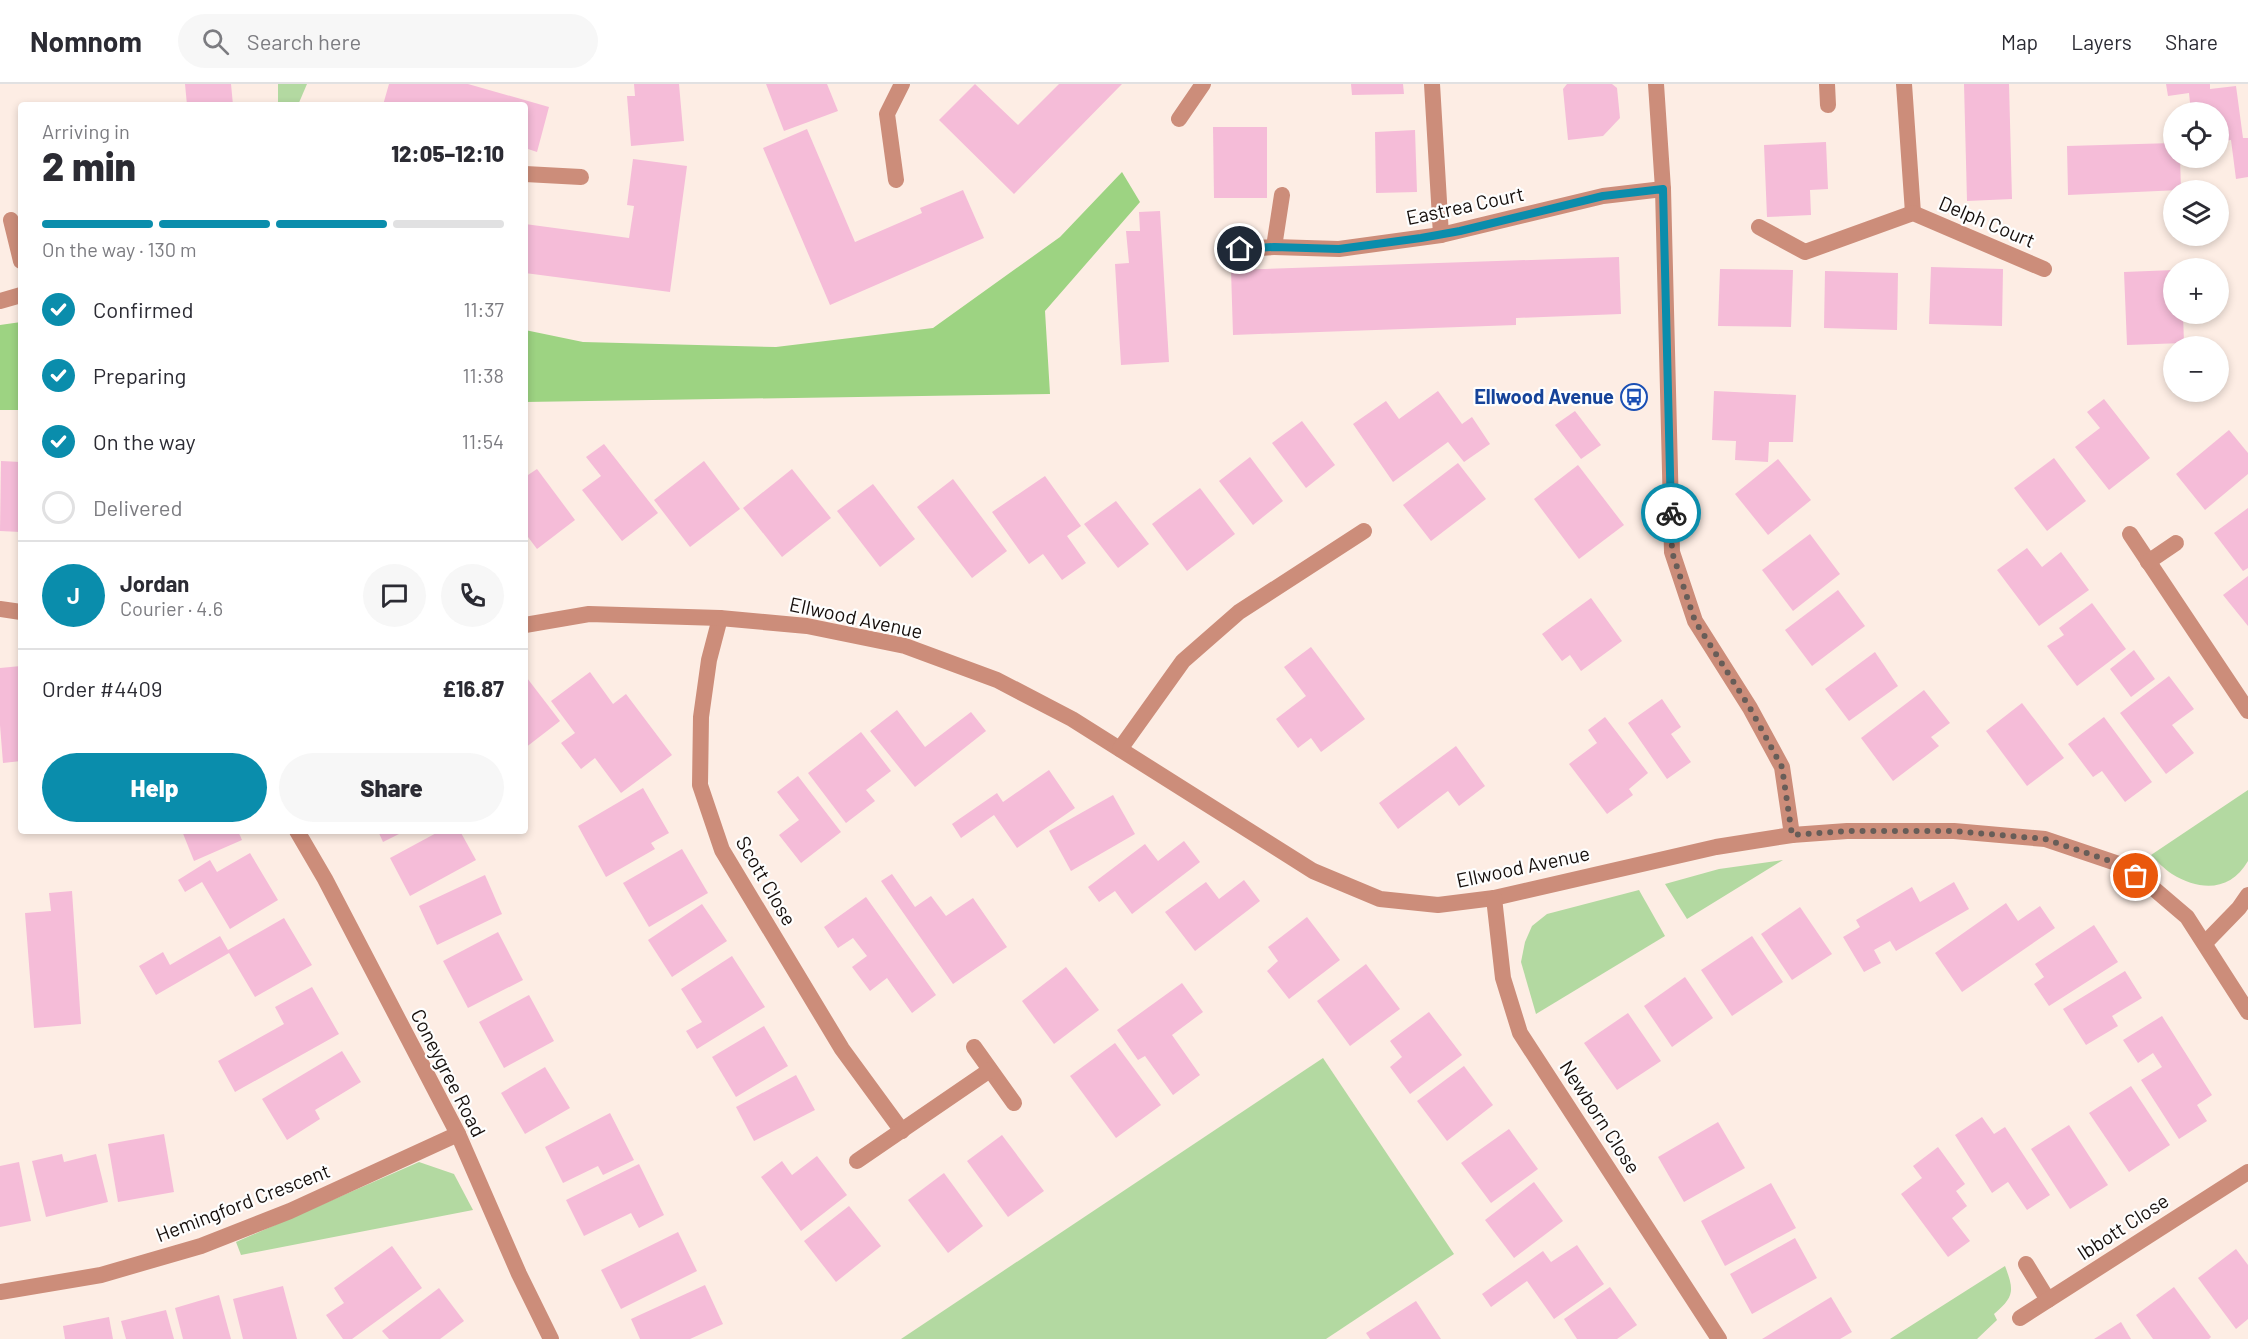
<!DOCTYPE html>
<html lang="en">
<head>
<meta charset="utf-8">
<style>
	:root { --surface:#fff; --page:#f7f7f7; --text:#2b2b33; --muted:#7c7c81; --line:#e1e1e2; --accent:#0a8dac }
	body { margin:0; font-family:Barlow,sans-serif; background:var(--page); color:var(--text); height:100vh; display:flex; flex-direction:column; font-size:22px; white-space:nowrap }
	* { box-sizing:border-box; margin:0 }
	p { font-size:20px; color:var(--muted) }
	.icon { flex:none; width:33px; height:33px; fill:none; stroke:currentColor; stroke-width:2; stroke-linecap:round; stroke-linejoin:round }
	.map { position:relative; flex:1; overflow:hidden }
	.side { position:absolute; left:18px; top:18px; width:510px; height:732px; display:flex; flex-direction:column; background:var(--surface); border-radius:6px; box-shadow:0 3px 9px #0003 }
	.side>* { flex:none }
	.buttons { position:absolute; left:2163px; top:18px; display:grid; gap:12px }
	.buttons a { display:grid; place-items:center; width:66px; height:66px; border-radius:50%; background:var(--surface); box-shadow:0 3px 9px #0003; font-size:30px }
	.pin { position:absolute; display:grid; place-items:center; width:51px; height:51px; color:#fff; margin:-26px; border:3px solid #fff; border-radius:50%; box-shadow:0 2px 6px #0007 }
	.courier { position:absolute; display:grid; place-items:center; width:60px; height:60px; margin:-30px; border:4px solid #0a8dac; border-radius:50%; background:#fff; color:#222; box-shadow:0 2px 8px #0007 }
	.summary em { font-style:normal; font-weight:800 }
	.summary div { display:flex; flex-direction:column-reverse }
	.summary { display:flex; align-items:center; justify-content:space-between; height:102px; padding:0 24px }
	h1 { font-size:39px; font-weight:800; line-height:45px }
	.bar { display:grid; grid-template-columns:repeat(4,1fr); gap:9px 6px; align-content:center; height:72px; padding:0 24px }
	.bar i { height:8px; border-radius:4px; background:var(--line) }
	.bar .current { background:var(--accent) }
	.bar p { grid-column:span 4 }
	.line { display:flex; align-items:center; gap:15px; padding:0 24px; border-top:2px solid var(--line) }
	.line div { flex:1 }
	.round { display:grid; place-items:center; flex:none; width:63px; height:63px; border-radius:32px; background:var(--page) }
	ol { padding:0 24px; list-style:none }
	li { display:flex; align-items:center; gap:18px; height:66px }
	li p { margin-inline-start:auto }
	li .icon { padding:6px; border-radius:50%; background:var(--accent); color:#fff; stroke-width:4 }
	li:last-child { color:var(--muted) }
	li i { width:33px; height:33px; border:3px solid var(--line); border-radius:50% }
	.action { display:flex; gap:12px; margin-top:auto; padding:12px 24px }
	.action a { flex:1; height:69px; border-radius:36px; background:var(--accent); color:#fff; font-size:24px; font-weight:800; line-height:69px; text-align:center }
	.action a+a { background:var(--page); color:var(--text) }
	header { display:flex; align-items:center; gap:36px; box-sizing:border-box; height:84px; padding:0 30px; background:var(--surface); border-bottom:2px solid var(--line) }
	header strong { font-size:28px }
	nav { display:flex; gap:33px; margin-inline-start:auto; font-size:21px }
	.search { width:420px; height:54px; background:var(--page); display:flex; align-items:center; gap:15px; box-sizing:border-box; padding:0 21px; border-radius:33px; color:var(--muted); font-size:22px }
	.map>svg:first-child { display:block }
	.green { fill:#b3d9a1 }
	.forest { fill:#9dd382 }
	.building { fill:#f5bcd8 }
	.lines { fill:none; stroke-linecap:round; stroke-linejoin:round }
	.service { stroke:#cc8d7a; stroke-width:16 }
	.minor { stroke:#cc8d7a; stroke-width:16 }
	.tertiary { stroke:#cc8d7a; stroke-width:16 }
	.done { stroke:#675d58; stroke-width:6; stroke-dasharray:0 10.8 }
	.route { stroke:#0a8dac; stroke-width:8 }
	.labels { text-anchor:middle; stroke-width:4.5; stroke-linejoin:round; paint-order:stroke }
	.street-label { font-size:20px; fill:#160f0c; stroke:#fefefe }
	.transit-label { font-size:20px; font-weight:bold; fill:#164399; stroke:#fefefe; text-anchor:end }
</style>
</head>
<body>
<header>
<strong>Nomnom</strong>
<div class="search"><svg class="icon" aria-label="search" viewBox="0 0 24 24"><circle cx="10" cy="10" r="6"/><path d="M15 15l6 6"/></svg>Search here</div>
<nav><a>Map</a><a>Layers</a><a>Share</a></nav>
</header>
<div class="map">
<svg width="2248" height="1255" viewBox="0 0 2248 1255">
	<rect width="100%" height="100%" fill="#fdede4"/>
	<g class="green">
		<path d="M278 0H307L298 21H278Z"/>
		<path d="M2248 706V777C2230 808 2200 807 2172 790 2164 785 2157 777 2151 771Z"/>
		<path d="M1783 776 1687 835 1665 800 1719 785Z"/>
		<path d="M1639 806 1665 852 1536 930 1521 878 1525 858 1532 842 1547 830Z"/>
		<path d="M1323 974 1454 1170 1326 1255H901Z"/>
		<path d="M419 1078 454 1090 473 1126 241 1171 236 1158Z"/>
		<path d="M2005 1182C2014 1206 2015 1212 1994 1230L1997 1236 1977 1255H1890Z"/>
	</g>
	<g class="forest">
		<path d="M1122 88 1140 118 1045 227 1050 310 525 318V246L583 258 776 263 933 244 1060 153Z"/>
		<path d="M21 238V326H0V241Z"/>
	</g>
	<g class="building">
		<path d="M185 0H231L233 21H187Z"/>
		<path d="M389 0H468L549 23 537 68 525 64V21H383Z"/>
		<path d="M634 0H679L684 57 631 62 627 12H635Z"/>
		<path d="M766 0H827L838 27 784 47Z"/>
		<path d="M975 0 1018 41 1059 0H1122L1014 110 939 36Z"/>
		<path d="M1351 0H1403L1404 10 1352 11Z"/>
		<path d="M1567 0H1612L1617 4 1620 34 1603 52 1568 56 1563 5Z"/>
		<path d="M1964 0H2009L2012 115 1967 117Z"/>
		<path d="M2166 0H2210V5L2236 2 2243 54H2248V93L2236 95 2231 56 2218 58V28H2191L2189 9 2168 12Z"/>
		<path d="M1213 43H1267V114H1214Z"/>
		<path d="M807 45 855 158 922 129 920 124 963 106 984 154 830 221 763 64Z"/>
		<path d="M1415 46 1417 108 1376 109 1375 48Z"/>
		<path d="M1826 58 1828 105 1810 106 1811 131 1767 133 1764 61Z"/>
		<path d="M2174 59V74H2180L2181 106 2068 111 2067 62Z"/>
		<path d="M633 75 687 82 670 208 525 189V140L629 154 634 122 627 121Z"/>
		<path d="M1160 127 1169 278 1121 281 1115 180 1129 179 1126 147H1140L1139 128Z"/>
		<path d="M1619 173 1621 230 1516 234V241L1233 251 1231 186Z"/>
		<path d="M1931 183 2003 185 2002 242 1929 240Z"/>
		<path d="M1720 185 1793 186 1791 243 1718 242Z"/>
		<path d="M2174 186V230H2183L2184 259 2127 261 2124 188Z"/>
		<path d="M1825 187 1898 189 1897 246 1824 244Z"/>
		<path d="M1438 307 1462 340 1472 333 1490 360 1464 378 1448 358 1393 398 1353 340 1386 317 1399 335Z"/>
		<path d="M1714 307 1796 311 1793 358H1769L1768 378 1735 376 1736 357 1712 356Z"/>
		<path d="M2104 315 2150 374 2109 406 2075 363 2100 344 2087 328Z"/>
		<path d="M1575 327 1601 361 1581 375 1555 341Z"/>
		<path d="M1302 337 1335 381 1306 404 1272 359Z"/>
		<path d="M2229 346 2248 369V390L2205 426 2176 390Z"/>
		<path d="M604 360 658 429 622 457 582 406 601 392 586 373Z"/>
		<path d="M1250 373 1283 417 1253 441 1219 397Z"/>
		<path d="M2054 374 2086 417 2047 447 2014 404Z"/>
		<path d="M1778 375 1811 416 1768 451 1735 410Z"/>
		<path d="M1 377 21 378V448L0 447Z"/>
		<path d="M704 377 740 425 690 463 654 416Z"/>
		<path d="M1458 379 1486 415 1431 457 1403 421Z"/>
		<path d="M1578 381 1624 441 1579 475 1534 415Z"/>
		<path d="M537 385 575 436 537 465 525 449V393Z"/>
		<path d="M792 385 831 434 782 473 743 424Z"/>
		<path d="M1045 392 1081 442 1067 452 1086 479 1062 496 1043 470 1029 480 992 428Z"/>
		<path d="M953 395 1007 467 972 494 917 423Z"/>
		<path d="M873 400 915 455 880 483 837 427Z"/>
		<path d="M1200 404 1235 450 1187 487 1152 440Z"/>
		<path d="M1116 417 1149 460 1118 484 1084 440Z"/>
		<path d="M2248 424V484L2243 487 2214 449Z"/>
		<path d="M1810 450 1840 490 1793 527 1762 486Z"/>
		<path d="M2027 464 2042 483 2061 468 2089 506 2039 542 1997 486Z"/>
		<path d="M2248 492V542L2223 511Z"/>
		<path d="M1838 506 1865 542 1812 582 1785 546Z"/>
		<path d="M1591 514 1622 557 1581 587 1570 571 1562 577 1542 550Z"/>
		<path d="M2092 519 2126 565 2077 602 2047 562 2064 551 2059 544Z"/>
		<path d="M1311 563 1365 635 1321 668 1311 654 1298 664 1276 635 1306 612 1284 583Z"/>
		<path d="M2134 566 2155 595 2131 613 2110 585Z"/>
		<path d="M1875 568 1898 602 1849 637 1825 605Z"/>
		<path d="M21 582V677L3 679 0 641V584Z"/>
		<path d="M590 588 613 620 626 610 672 671 621 709 595 674 581 685 561 659 575 649 551 617Z"/>
		<path d="M2169 592 2194 625 2172 641 2194 669 2166 690 2120 629Z"/>
		<path d="M527 594 560 637 525 664V596Z"/>
		<path d="M1924 606 1950 639 1931 653 1939 662 1893 697 1861 654Z"/>
		<path d="M1662 615 1681 643 1671 650 1691 678 1667 695 1628 639Z"/>
		<path d="M2022 619 2064 674 2027 702 1986 647Z"/>
		<path d="M897 626 925 663 971 628 986 647 915 703 870 647Z"/>
		<path d="M1605 633 1648 689 1629 705 1633 711 1607 730 1569 680 1597 659 1588 646Z"/>
		<path d="M2104 633 2152 698 2125 718 2102 687 2093 693 2068 660Z"/>
		<path d="M861 648 891 687 866 706 875 717 846 739 808 689Z"/>
		<path d="M1456 662 1485 702 1459 722 1448 707 1398 745 1379 719Z"/>
		<path d="M1049 686 1075 724 1017 764 994 731 961 754 952 740 997 709 1003 718Z"/>
		<path d="M798 692 841 748 801 779 779 751 799 736 777 708Z"/>
		<path d="M643 704 669 749 651 759 655 765 606 793 578 742Z"/>
		<path d="M1113 711 1135 750 1071 787 1049 747Z"/>
		<path d="M182 747H238L242 756 194 777Z"/>
		<path d="M378 747H405L383 758Z"/>
		<path d="M440 747H460L476 776 410 812 390 774Z"/>
		<path d="M1184 757 1200 778 1132 830 1115 807 1099 818 1088 803 1145 760 1158 777Z"/>
		<path d="M682 765 708 809 649 843 623 799Z"/>
		<path d="M250 769 278 816 230 845 202 798 185 808 178 796 210 776 217 788Z"/>
		<path d="M892 790 915 823 931 812 946 832 973 814 1007 863 953 900 881 797Z"/>
		<path d="M485 791 502 830 437 861 419 822Z"/>
		<path d="M1244 796 1260 817 1195 867 1165 828 1206 798 1219 815Z"/>
		<path d="M1954 798 1969 825 1896 867 1890 857 1874 866 1881 879 1864 888 1843 853 1860 843 1856 836 1912 803 1920 818Z"/>
		<path d="M72 807 81 940 34 944 25 829 51 827 49 809Z"/>
		<path d="M866 813 936 911 912 929 887 894 870 907 852 883 867 872 853 854 838 864 824 843Z"/>
		<path d="M2006 819 2018 837 2040 822 2055 844 1962 908 1935 869Z"/>
		<path d="M702 820 727 857 672 893 648 856Z"/>
		<path d="M1800 823 1832 870 1792 896 1761 850Z"/>
		<path d="M1307 833 1340 876 1289 915 1267 887 1278 877 1268 863Z"/>
		<path d="M284 834 312 881 255 913 229 869 156 911 139 882 163 868 170 881 220 852 228 866Z"/>
		<path d="M2094 841 2118 878 2049 922 2034 900 2044 893 2035 880Z"/>
		<path d="M498 848 523 896 468 924 443 877Z"/>
		<path d="M1752 852 1783 898 1732 932 1701 886Z"/>
		<path d="M732 872 765 923 697 965 686 947 702 938 681 905Z"/>
		<path d="M1366 880 1400 925 1350 962 1317 917Z"/>
		<path d="M1066 883 1099 926 1054 960 1022 917Z"/>
		<path d="M2125 887 2142 914 2112 932 2118 942 2086 961 2063 925Z"/>
		<path d="M1685 893 1713 934 1672 963 1644 922Z"/>
		<path d="M1182 899 1203 928 1172 951 1200 991 1173 1011 1145 972 1138 976 1117 946Z"/>
		<path d="M312 903 339 950 235 1008 218 977 284 940 275 923Z"/>
		<path d="M529 911 554 957 504 984 479 938Z"/>
		<path d="M1429 928 1462 971 1410 1010 1390 983 1402 973 1390 957Z"/>
		<path d="M1628 929 1661 977 1617 1006 1584 959Z"/>
		<path d="M2162 932 2212 1011 2197 1021 2207 1037 2179 1055 2141 996 2162 983 2153 969 2138 979 2123 956Z"/>
		<path d="M764 942 788 982 736 1013 712 973Z"/>
		<path d="M1115 959 1161 1021 1116 1054 1070 992Z"/>
		<path d="M342 967 361 998 315 1026 320 1035 287 1056 262 1015Z"/>
		<path d="M1464 982 1493 1021 1447 1057 1417 1017Z"/>
		<path d="M545 983 570 1024 525 1050 501 1009Z"/>
		<path d="M796 991 815 1026 754 1057 736 1023Z"/>
		<path d="M2131 1002 2170 1061 2129 1088 2089 1029Z"/>
		<path d="M610 1029 634 1076 603 1091 598 1082 563 1099 545 1063Z"/>
		<path d="M1982 1033 1994 1050 2005 1043 2050 1111 2027 1126 2008 1098 1992 1109 1955 1051Z"/>
		<path d="M1718 1038 1745 1084 1684 1118 1658 1073Z"/>
		<path d="M2069 1041 2108 1101 2070 1125 2031 1065Z"/>
		<path d="M1509 1045 1538 1085 1491 1119 1461 1079Z"/>
		<path d="M164 1050 174 1108 118 1118 108 1060Z"/>
		<path d="M1002 1051 1044 1107 1008 1133 967 1077Z"/>
		<path d="M1938 1063 1965 1100 1956 1107 1967 1122 1952 1134 1970 1157 1948 1173 1901 1110 1922 1094 1913 1082Z"/>
		<path d="M62 1070 64 1078 96 1070 108 1118 46 1133 32 1077Z"/>
		<path d="M817 1072 847 1111 801 1147 761 1093 782 1077 792 1091Z"/>
		<path d="M19 1078 31 1137 0 1143V1082Z"/>
		<path d="M639 1080 664 1131 639 1144 631 1129 584 1152 566 1116Z"/>
		<path d="M944 1089 983 1142 948 1169 908 1116Z"/>
		<path d="M1534 1098 1563 1137 1514 1174 1485 1136Z"/>
		<path d="M1771 1099 1796 1144 1725 1182 1701 1137Z"/>
		<path d="M849 1122 881 1162 836 1198 804 1157Z"/>
		<path d="M678 1148 697 1187 621 1225 601 1186Z"/>
		<path d="M1795 1154 1817 1194 1752 1230 1730 1190Z"/>
		<path d="M1577 1161 1604 1200 1554 1235 1527 1197 1491 1223 1482 1210 1543 1167 1551 1178Z"/>
		<path d="M392 1162 422 1204 352 1255H343L326 1231 344 1219 334 1204Z"/>
		<path d="M2236 1165 2248 1181V1235L2236 1245 2198 1194Z"/>
		<path d="M705 1201 723 1240 690 1255H640L631 1235Z"/>
		<path d="M283 1202 297 1255H243L233 1215Z"/>
		<path d="M1610 1203 1637 1241 1617 1255H1577L1564 1235Z"/>
		<path d="M2174 1203 2211 1253 2209 1255H2153L2136 1231Z"/>
		<path d="M439 1204 464 1237 440 1255H389L382 1247Z"/>
		<path d="M219 1211 231 1255H183L175 1224Z"/>
		<path d="M1831 1213 1852 1248 1840 1255H1762Z"/>
		<path d="M1416 1217 1441 1255H1370L1366 1249Z"/>
		<path d="M166 1226 174 1255H126L121 1237Z"/>
		<path d="M109 1233 113 1255H65L63 1242Z"/>
		<path d="M2121 1238 2131 1255H2094Z"/>
	</g>
	<g class="lines">
		<g class="service">
			<path d="M1432 0 1441 151"/>
			<path d="M1827 0 1828 21"/>
		</g>
		<g class="minor">
			<path d="M1656 0 1663 105 1672 468 1695 537 1750 624 1782 683 1792 751"/>
			<path d="M1904 0 1913 129"/>
			<path d="M1179 35 1203 0"/>
			<path d="M525 90 581 93"/>
			<path d="M896 96 887 30 902 0"/>
			<path d="M11 136 21 177"/>
			<path d="M1759 143 1805 168 1913 129 2044 185"/>
			<path d="M1274 163 1339 165 1441 151 1603 112 1663 105"/>
			<path d="M1223 166 1274 163 1282 111"/>
			<path d="M0 217 21 211"/>
			<path d="M2130 450 2248 627"/>
			<path d="M2148 478 2176 459"/>
			<path d="M720 534 709 576 701 633 700 701 722 766 842 965 902 1047"/>
			<path d="M525 541 589 530 720 534 807 542 905 562 997 596 1072 635 1313 787 1380 815 1438 821 1494 814 1716 763 1792 751 1847 747H1954L2045 755 2119 780 2153 804 2187 833 2248 928"/>
			<path d="M1120 665 1183 577 1239 528 1364 447"/>
			<path d="M1494 814 1503 894 1520 949 1719 1255"/>
			<path d="M2205 859 2239 824 2248 811"/>
			<path d="M974 963 1014 1019"/>
			<path d="M857 1077 990 986"/>
			<path d="M2026 1180 2048 1216"/>
			<path d="M0 1208 101 1191 201 1162 290 1127 458 1050"/>
			<path d="M2020 1234 2248 1088"/>
		</g>
		<g class="tertiary">
			<path d="M0 525 21 528"/>
			<path d="M297 747 325 795 458 1050 519 1190 551 1255"/>
		</g>
	</g>
	<g class="lines">
		<path class="done" d="M1671 429 1672 468 1695 537 1750 624 1782 683 1792 751 1847 747H1954L2045 755 2119 780 2136 792"/>
		<path class="route" d="M1240 165 1274 163 1339 165 1421 154 1460 147 1603 112 1663 105 1671 429"/>
	</g>
	<defs>
		<symbol id="bus-ring" viewBox="-11 -11 22 22"><circle r="9.5" fill="#fefefe" stroke="#1a4fb4" stroke-width="1.5"/><path d="M-5-6H5V4H4V6H2V4H-2V6H-4V4H-5ZM-3.5-4V0h7V-4ZM-3.5 1.2v1.5H-2V1.2ZM2 1.2v1.5H3.5V1.2Z" fill="#1a4fb4"/></symbol>
	</defs>
	<g fill-rule="evenodd">
		<use href="#bus-ring" x="1619" y="298" width="30" height="30"/>
	</g>
	<g class="labels">
		<g class="street-label">
			<text transform="translate(1465 122) rotate(-12)" y="7">Eastrea Court</text>
			<text transform="translate(1987 138) rotate(23)" y="7">Delph Court</text>
			<text transform="translate(856 534) rotate(12)" y="7">Ellwood Avenue</text>
			<text transform="translate(1523 783) rotate(-12)" y="7">Ellwood Avenue</text>
			<text transform="translate(766 797) rotate(60)" y="7">Scott Close</text>
			<text transform="translate(448 989) rotate(63)" y="7">Coneygree Road</text>
			<text transform="translate(1600 1033) rotate(57)" y="7">Newborn Close</text>
			<text transform="translate(243 1119) rotate(-21)" y="7">Hemingford Crescent</text>
			<text transform="translate(2123 1143) rotate(-33)" y="7">Ibbott Close</text>
		</g>
		<g class="transit-label">
			<text x="1614" y="320">Ellwood Avenue</text>
		</g>
	</g>
</svg>
<div class="buttons">
<a><svg class="icon" aria-label="locate" viewBox="0 0 24 24"><circle cx="12" cy="12" r="6"/><path d="M12 2v4M12 18v4M2 12h4M18 12h4"/></svg></a>
<a><svg class="icon" aria-label="layers" viewBox="0 0 24 24"><path d="M12 4l9 5-9 5-9-5zM3 14l9 5 9-5"/></svg></a>
<a>+</a>
<a>−</a>
</div>
<div class="pin" style="left:2136px;top:792px;background:#ea580c"><svg class="icon" aria-label="bag" viewBox="0 0 24 24"><path d="M5 8h14l-1 12H6zM9 8a3 3 0 0 1 6 0"/></svg></div>
<div class="pin" style="left:1240px;top:165px;background:#1f2937"><svg class="icon" aria-label="home" viewBox="0 0 24 24"><path d="M3 11l9-7 9 7M6 9v11h12V9"/></svg></div>
<div class="courier" style="left:1671px;top:429px"><svg class="icon" aria-label="bike" viewBox="0 0 24 24"><circle cx="6" cy="16" r="4"/><circle cx="18" cy="16" r="4"/><path d="M6 16l4-8h5l3 8M10 8l3 8H6M13 5h3"/></svg></div>
<section class="side">
<div class="summary"><div><h1>2 min</h1><p>Arriving in</p></div><em>12:05–12:10</em></div>
<div class="bar"><i class="current"></i><i class="current"></i><i class="current"></i><i></i><p>On the way · 130 m</p></div>
<ol>
<li><svg class="icon" aria-label="check" viewBox="0 0 24 24"><path d="M5 12l5 5 9-10"/></svg>Confirmed<p>11:37</p></li>
<li><svg class="icon" aria-label="check" viewBox="0 0 24 24"><path d="M5 12l5 5 9-10"/></svg>Preparing<p>11:38</p></li>
<li><svg class="icon" aria-label="check" viewBox="0 0 24 24"><path d="M5 12l5 5 9-10"/></svg>On the way<p>11:54</p></li>
<li><i></i>Delivered</li>
</ol>
<div class="line" style="height:108px"><b class="round" style="background:var(--accent);color:#fff">J</b><div><b>Jordan</b><p>Courier · 4.6</p></div><a class="round"><svg class="icon" aria-label="chat" viewBox="0 0 24 24"><path d="M4 5h16v11H9l-5 4z"/></svg></a><a class="round"><svg class="icon" aria-label="phone" viewBox="0 0 24 24"><path d="M5 4h4l2 5-3 2q2 4 5 5l2-3 5 2v4C11 20 4 13 5 4z"/></svg></a></div>
<div class="line" style="height:78px"><div>Order #4409</div><b>£16.87</b></div>
<div class="action"><a>Help</a><a>Share</a></div>
</section>
</div>
</body>
</html>
